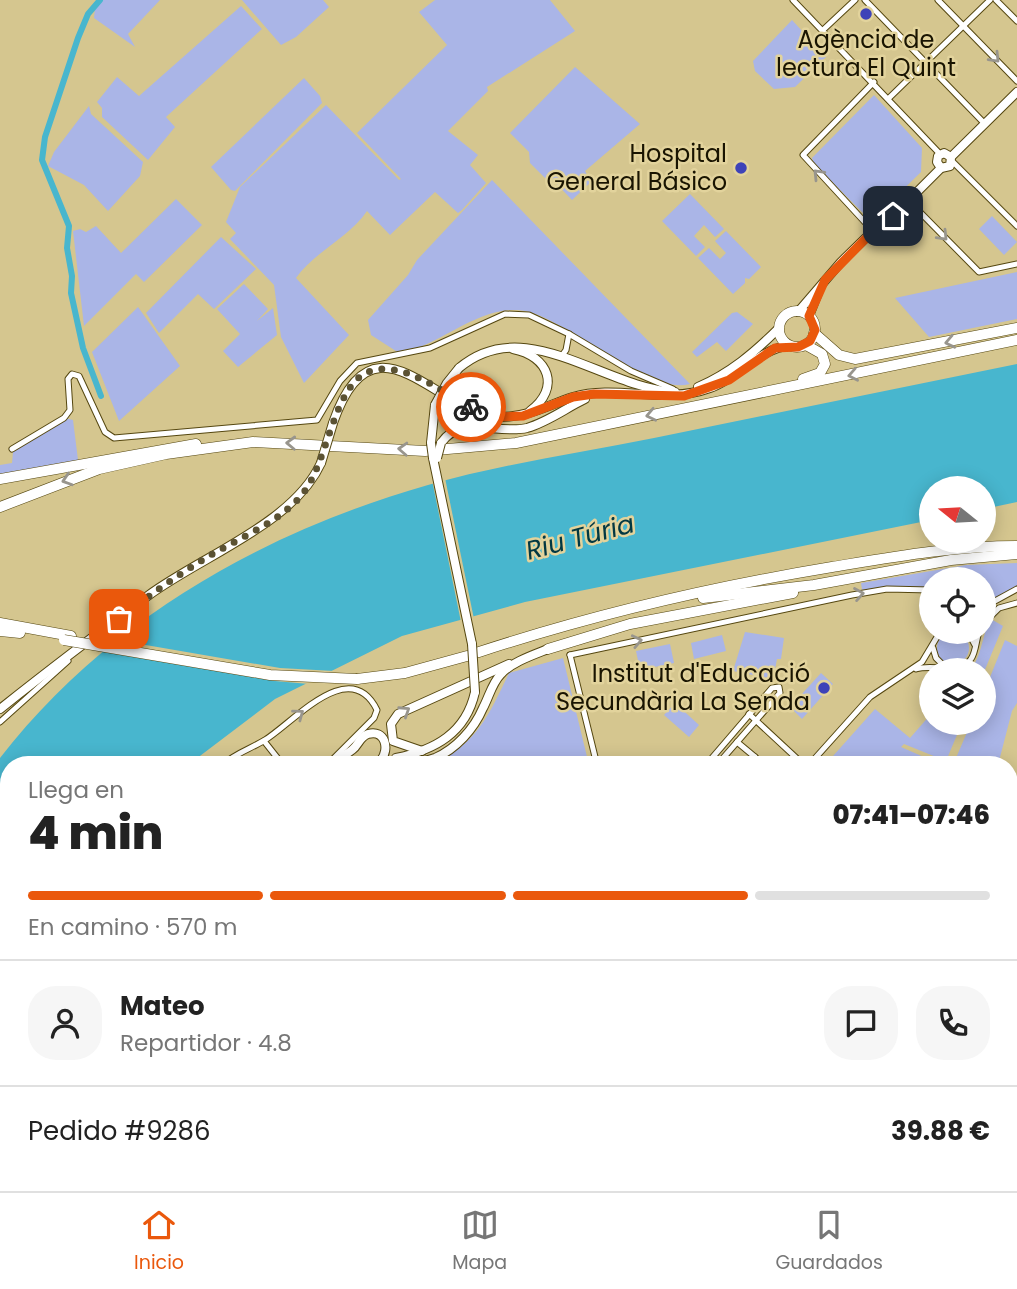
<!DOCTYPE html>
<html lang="es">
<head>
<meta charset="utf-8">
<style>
	:root { --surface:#fff; --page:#f6f6f6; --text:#222; --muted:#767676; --line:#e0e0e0; --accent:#ea580c }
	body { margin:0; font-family:Poppins,sans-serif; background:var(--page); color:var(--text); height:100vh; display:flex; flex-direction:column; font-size:26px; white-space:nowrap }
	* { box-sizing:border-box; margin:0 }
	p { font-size:23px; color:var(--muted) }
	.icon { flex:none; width:38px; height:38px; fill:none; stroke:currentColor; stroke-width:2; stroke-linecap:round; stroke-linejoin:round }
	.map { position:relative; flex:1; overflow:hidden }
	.details { position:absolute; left:0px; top:756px; width:1018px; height:436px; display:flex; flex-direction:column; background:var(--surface); border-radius:28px 28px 0 0; box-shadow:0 4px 18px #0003 }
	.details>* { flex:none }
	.needle { width:46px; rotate:288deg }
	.buttons { position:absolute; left:919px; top:476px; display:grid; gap:14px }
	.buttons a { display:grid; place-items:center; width:77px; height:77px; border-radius:50%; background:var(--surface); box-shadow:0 4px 18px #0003; font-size:35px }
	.pin { position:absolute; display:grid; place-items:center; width:60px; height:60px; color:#fff; margin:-30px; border-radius:14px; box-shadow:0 4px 10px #0006 }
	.courier { position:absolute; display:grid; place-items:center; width:70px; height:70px; margin:-35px; border:5px solid #ea580c; border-radius:50%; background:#fff; color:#222; box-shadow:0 2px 9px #0007 }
	.headline em { font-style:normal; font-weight:800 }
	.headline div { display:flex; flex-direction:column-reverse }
	.headline { display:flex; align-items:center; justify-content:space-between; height:119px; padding:0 28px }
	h1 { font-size:46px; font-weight:800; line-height:52px }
	.bar { display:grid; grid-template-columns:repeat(4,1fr); gap:10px 7px; align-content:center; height:84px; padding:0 28px }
	.bar i { height:9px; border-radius:5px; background:var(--line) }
	.bar .on { background:var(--accent) }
	.bar p { grid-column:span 4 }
	.line { display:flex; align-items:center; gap:18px; padding:0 28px; border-top:2px solid var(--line) }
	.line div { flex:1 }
	.round { display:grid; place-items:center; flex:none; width:74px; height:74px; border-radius:28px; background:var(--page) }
	.menu { display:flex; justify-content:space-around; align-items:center; height:98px; border-top:2px solid var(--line); background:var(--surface); font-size:19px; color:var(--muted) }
	.menu a { display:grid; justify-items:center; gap:4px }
	.menu .on { color:var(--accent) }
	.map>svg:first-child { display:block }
	.green { fill:#aab5e7 }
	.water { fill:#48b6ce }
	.pier { fill:#d5c68f }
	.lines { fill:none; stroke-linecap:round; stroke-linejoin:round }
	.canal { stroke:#48b6ce; stroke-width:6 }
	.street-casing { stroke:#554710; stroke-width:7 }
	.secondary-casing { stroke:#554710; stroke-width:10 }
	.highway-casing { stroke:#554710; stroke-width:11 }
	.street { stroke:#fff; stroke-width:5 }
	.secondary { stroke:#fff; stroke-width:8 }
	.highway { stroke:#fff; stroke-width:10 }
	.secondary-bridge-casing { stroke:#554710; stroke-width:10; stroke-linecap:butt }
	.highway-bridge-casing { stroke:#554710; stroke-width:11; stroke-linecap:butt }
	.secondary-bridge { stroke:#fff; stroke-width:8 }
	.highway-bridge { stroke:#fff; stroke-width:10 }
	.oneway { stroke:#98958d }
	.done { stroke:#5b5233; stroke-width:7; stroke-dasharray:0 12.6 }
	.route { stroke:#ea580c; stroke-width:9 }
	.poi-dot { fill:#3e43b8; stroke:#e2d39c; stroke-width:2.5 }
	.labels { text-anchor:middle; stroke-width:5; stroke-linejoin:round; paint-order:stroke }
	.poi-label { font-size:24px; fill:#191401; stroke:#e2d39c; text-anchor:end }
	.water-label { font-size:26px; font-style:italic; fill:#023842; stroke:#e2d39c }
</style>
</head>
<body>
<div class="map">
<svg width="1017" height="1191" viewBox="0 0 1017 1191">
	<rect width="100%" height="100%" fill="#d5c68f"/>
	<g class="green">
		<path d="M103 0H160L128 34 135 47 94 18 95 8Z"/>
		<path d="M242 0H323L329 7 296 37 281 45Z"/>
		<path d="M435 0H550L575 31 487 87 488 91 448 131 478 155 470 165 486 183 462 210 458 213 435 192 390 235 367 211C349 238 315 251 296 278L349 335 304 383 281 337 274 285 230 239 236 233 226 222 240 187 326 105 399 180 401 179 357 133 447 45 419 12Z"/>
		<path d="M241 6 262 29 166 117 175 127 148 160 102 117V108L97 102 117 77 139 96Z"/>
		<path d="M792 20 826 57 795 87 774 89 755 71 753 61Z"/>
		<path d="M575 67 640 124 585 171 591 182 572 200 551 178 548 181 530 163 529 152 510 133Z"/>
		<path d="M304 78 320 96 322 103 235 191 231 190 211 167Z"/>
		<path d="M874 95 922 148 921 172 874 218H868L814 164 812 158Z"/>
		<path d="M89 106 91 114 143 162 140 176 108 211 84 185 48 166 54 152Z"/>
		<path d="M492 180 690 384C647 395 575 325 529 312 483 300 443 346 399 353L371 335 368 320 408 275 417 260Z"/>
		<path d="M690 194 724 229 715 237 704 225 694 236 705 247 696 256 662 221Z"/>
		<path d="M176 199 202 225 144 282 136 274 84 326 73 231 80 229 86 232 96 226 121 253Z"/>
		<path d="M992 216 1017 242 1004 255 979 229Z"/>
		<path d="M726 231 761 267 749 279 745 278V283L733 294 698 258 709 248 720 259 726 253 715 241Z"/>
		<path d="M221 237 256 269 214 309 198 294 159 333 146 313Z"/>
		<path d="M1017 272V319L929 337 895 298Z"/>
		<path d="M244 284 268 309 257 321 273 308 277 335 238 367 223 351 240 334 217 309Z"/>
		<path d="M138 307 180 366 119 421 92 352Z"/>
		<path d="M737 312 753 324 726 351 717 342 697 357 692 352 732 313Z"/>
		<path d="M65 418 73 420 78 460 0 474V465L12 463 13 452Z"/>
		<path d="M1017 563V587L984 604V579H931V588L862 590 861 583 966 565Z"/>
		<path d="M991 619 1003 626 984 672 970 670C983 655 981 636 991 619Z"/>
		<path d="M745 632 784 638 781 659H777L773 679 733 671Z"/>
		<circle cx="953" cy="648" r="16"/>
		<path d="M722 635 726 651 694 659 691 643Z"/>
		<path d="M1005 640 1017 646V703L1012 711 998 765H953L971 723H984V692Z"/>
		<path d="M670 644 674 663 640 670 636 651Z"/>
		<path d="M563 658 589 765H432C477 743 488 717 509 673Z"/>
		<path d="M821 673 833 684 802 719 790 707Z"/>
		<path d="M675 703 699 725 689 737 664 715Z"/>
		<path d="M875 709 910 738 931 714V723H962L946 761 904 744 901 747 942 765H825Z"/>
		<path d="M1010 806 1017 814V914L1010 912Z"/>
	</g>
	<g class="water">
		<path d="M1017 364V502L984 509V488H931V520L525 602 402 636 275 699 188 765H9V988L0 984V758C107 620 263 532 428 485 502 464 579 453 654 438 775 413 896 389 1017 364Z"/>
		<path d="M0 993 9 997V1051L0 1058Z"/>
	</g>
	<g class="pier">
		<path d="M445 478 474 619 461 622 432 480Z"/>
		<path d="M111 639 280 668 334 671 309 684 275 681 98 651Z"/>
	</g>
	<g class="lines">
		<path class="canal" d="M100 0 88 14 78 38 45 137 42 160 69 226 67 248 72 276 71 293 83 348 101 396"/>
		<defs>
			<g id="street">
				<path d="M793 0 940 154"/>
				<path d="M865 0 985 124"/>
				<path d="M938 0 1017 81"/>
				<path d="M996 0 1017 21"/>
				<path d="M823 30 855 0"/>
				<path d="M889 98 990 0"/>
				<path d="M952 161 1017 226"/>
				<path d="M908 200 979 272 1017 264"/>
				<path d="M873 231 803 155 874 82"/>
				<path d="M561 357 566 350 569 334"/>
				<path d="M12 449 64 418 70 410 68 379 72 374 79 376 105 432 114 438 317 420 340 381 357 363 430 348 505 314 529 315 569 334 631 371 673 389"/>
				<path d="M984 607 1017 589"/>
				<path d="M984 623 999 608 1017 603"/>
				<path d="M968 632 975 645"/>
				<path d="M933 648 936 658 943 665"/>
				<path d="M570 655 852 595 887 589 931 590"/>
				<path d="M570 655 597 765"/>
				<path d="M916 669C933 663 960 676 971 659 976 652 976 640 979 632"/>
				<path d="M749 714 804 765"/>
				<path d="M0 722 68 661"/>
				<path d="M264 741 283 765"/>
				<path d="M737 742 755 757"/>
				<path d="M222 765C236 753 250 749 265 740 294 722 350 655 377 710L374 718 332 760"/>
				<path d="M706 765 772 688 779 687 780 693 717 765"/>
				<path d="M748 765 755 757 763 765"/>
				<path d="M809 765 870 697 922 662 940 632"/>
				<path d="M0 1106 9 1093"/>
				<path d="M0 1120 9 1128"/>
				<path d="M1010 1165 1017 1172"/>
				<path d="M51 1183 53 1191"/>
				<path d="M201 1183 211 1191"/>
				<path d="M280 1183 284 1191"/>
				<path d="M386 1183 392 1191"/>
				<path d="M577 1183 585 1191"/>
				<path d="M702 1183 704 1191"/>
				<path d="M803 1183 812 1191"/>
				<path d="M85 1185 104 1191"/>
				<path d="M17 1191 25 1183"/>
				<path d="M219 1191 222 1183"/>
				<path d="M253 1191 262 1183"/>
				<path d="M336 1191 343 1183"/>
				<path d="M429 1191 436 1183"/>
				<path d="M544 1191 551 1183"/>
				<path d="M727 1191 728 1183"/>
			</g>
			<g id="secondary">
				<path d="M951 157 1017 92"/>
				<path d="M941 168 937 162 938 156 944 153 951 157"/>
				<path d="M798 312 841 262 884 220 893 216 941 168 950 166 951 157"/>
				<path d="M809 316 818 293"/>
				<path d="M513 349C549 356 561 388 530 411"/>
				<path d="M459 368C525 312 603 388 675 392"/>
				<path d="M698 387C730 373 754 353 779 328"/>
				<path d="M333 423C374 303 438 416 501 417 529 417 548 405 573 397 618 384 663 405 710 388 737 379 762 347 789 346"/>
				<path d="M431 443 435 405"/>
				<path d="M441 443C461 414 497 435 527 428 548 422 566 408 585 399"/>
				<path d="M433 458 472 644"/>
				<path d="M0 709C49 670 99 632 149 595 202 556 294 523 321 463"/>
				<path d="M422 751 393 741 391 724 398 714 509 664"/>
				<path d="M396 758C435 750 466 733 475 692"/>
				<path d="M333 763C339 757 346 755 352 750 359 745 359 737 368 734 385 729 390 749 381 760"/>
				<path d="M334 765C366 755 407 769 435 758 456 749 474 729 483 708 489 697 492 683 501 674 512 662 533 655 548 649"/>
				<path d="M84 1191 86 1183"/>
			</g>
			<g id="highway">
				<circle cx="797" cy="329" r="18"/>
				<path d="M814 333 839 355 855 359 1017 328"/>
				<path d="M803 379 820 373 825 364 822 354 806 345"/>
				<path d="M0 479 196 444"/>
				<path d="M0 507 99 469 166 454 253 442 425 451 516 443 1017 340"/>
				<path d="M703 598 814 585 951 560 1017 554"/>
				<path d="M0 623 71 636"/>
				<path d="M0 631 20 633"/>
				<path d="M548 649 630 624 793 593"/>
				<path d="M479 652C595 614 711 587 832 567 893 557 954 546 1017 546"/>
				<path d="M357 679 405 673 467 656"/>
			</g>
		</defs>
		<use href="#street" class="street-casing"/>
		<use href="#secondary" class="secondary-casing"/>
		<use href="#highway" class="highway-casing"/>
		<use href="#street" class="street"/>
		<use href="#secondary" class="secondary"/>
		<use href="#highway" class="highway"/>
		<defs>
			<g id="secondary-bridge">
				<path d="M435 405 447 383 459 368"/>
				<path d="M431 443 433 458"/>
				<path d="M437 458 441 443"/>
				<path d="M321 463 333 423"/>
				<path d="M472 644 475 692"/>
			</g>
			<path id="highway-bridge" d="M64 640 270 675 357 679"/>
		</defs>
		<use href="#secondary-bridge" class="secondary-bridge-casing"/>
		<use href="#highway-bridge" class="highway-bridge-casing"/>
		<use href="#secondary-bridge" class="secondary-bridge"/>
		<use href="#highway-bridge" class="highway-bridge"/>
	</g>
	<defs><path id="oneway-chevron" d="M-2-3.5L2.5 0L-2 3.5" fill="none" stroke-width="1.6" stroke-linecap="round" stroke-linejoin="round" transform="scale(1.75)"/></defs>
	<g class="oneway">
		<use href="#oneway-chevron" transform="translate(995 58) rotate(46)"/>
		<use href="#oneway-chevron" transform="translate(818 174) rotate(-134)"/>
		<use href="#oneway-chevron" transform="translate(943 236) rotate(46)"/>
		<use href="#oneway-chevron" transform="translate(950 342) rotate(168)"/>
		<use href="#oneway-chevron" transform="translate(853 375) rotate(169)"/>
		<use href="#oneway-chevron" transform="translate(651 415) rotate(168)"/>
		<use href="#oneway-chevron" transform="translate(291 443) rotate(-178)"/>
		<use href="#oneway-chevron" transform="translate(403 449) rotate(-177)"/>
		<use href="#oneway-chevron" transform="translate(67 480) rotate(162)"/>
		<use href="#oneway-chevron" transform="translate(859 594) rotate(-10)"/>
		<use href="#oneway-chevron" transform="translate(637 641) rotate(-12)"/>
		<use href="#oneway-chevron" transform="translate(405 711) rotate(-33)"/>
		<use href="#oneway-chevron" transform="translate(299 714) rotate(-37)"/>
	</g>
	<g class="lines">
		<path class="done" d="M119 619C148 596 179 574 211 555 241 537 282 521 304 492 328 460 334 386 368 372 401 359 442 392 471 407"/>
		<path class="route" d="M471 407 498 417 523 416 573 397 594 394 684 396 729 380 775 348 798 347 810 341 815 330 809 316 825 280 884 220 893 216"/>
	</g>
	<g class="poi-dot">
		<circle cx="866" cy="14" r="7"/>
		<circle cx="741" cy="168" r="7"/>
		<circle cx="824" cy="688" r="7"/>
	</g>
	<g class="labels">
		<g class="poi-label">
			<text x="866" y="48" text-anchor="middle">Agència de<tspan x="866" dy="28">lectura El Quint</tspan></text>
			<text x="727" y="162">Hospital<tspan x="727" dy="28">General Básico</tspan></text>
			<text x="810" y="682">Institut d'Educació<tspan x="810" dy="28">Secundària La Senda</tspan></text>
		</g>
		<g class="water-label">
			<text transform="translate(580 537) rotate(-15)" y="9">Riu Túria</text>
		</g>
	</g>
</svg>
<div class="buttons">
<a><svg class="needle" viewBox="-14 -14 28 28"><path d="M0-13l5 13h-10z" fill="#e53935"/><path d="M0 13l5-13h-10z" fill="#767676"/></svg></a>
<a><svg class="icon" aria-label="locate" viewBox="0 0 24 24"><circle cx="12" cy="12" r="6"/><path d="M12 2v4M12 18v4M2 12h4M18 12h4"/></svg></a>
<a><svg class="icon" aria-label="layers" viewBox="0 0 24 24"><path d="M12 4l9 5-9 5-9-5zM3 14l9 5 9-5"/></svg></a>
</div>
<div class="pin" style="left:119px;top:619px;background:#ea580c"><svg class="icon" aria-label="bag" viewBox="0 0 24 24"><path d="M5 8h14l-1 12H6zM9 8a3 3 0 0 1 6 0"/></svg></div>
<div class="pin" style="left:893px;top:216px;background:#1f2937"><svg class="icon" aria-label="home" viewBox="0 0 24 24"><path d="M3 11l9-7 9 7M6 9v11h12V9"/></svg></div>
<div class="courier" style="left:471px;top:407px"><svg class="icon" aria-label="bike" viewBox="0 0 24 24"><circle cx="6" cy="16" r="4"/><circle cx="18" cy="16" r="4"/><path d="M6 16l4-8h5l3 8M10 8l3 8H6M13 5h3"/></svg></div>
<section class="details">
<div class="headline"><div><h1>4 min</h1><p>Llega en</p></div><em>07:41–07:46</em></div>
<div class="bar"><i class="on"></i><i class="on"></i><i class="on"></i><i></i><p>En camino · 570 m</p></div>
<div class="line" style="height:126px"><a class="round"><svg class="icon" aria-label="person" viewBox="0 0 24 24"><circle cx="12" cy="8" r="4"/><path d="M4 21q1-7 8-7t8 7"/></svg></a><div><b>Mateo</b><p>Repartidor · 4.8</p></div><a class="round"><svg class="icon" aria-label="chat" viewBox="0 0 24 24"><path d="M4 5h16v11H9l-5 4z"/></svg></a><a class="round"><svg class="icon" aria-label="phone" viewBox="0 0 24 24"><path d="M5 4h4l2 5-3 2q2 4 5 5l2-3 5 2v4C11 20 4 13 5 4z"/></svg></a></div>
<div class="line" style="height:91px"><div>Pedido #9286</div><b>39.88 €</b></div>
</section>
</div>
<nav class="menu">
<a class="on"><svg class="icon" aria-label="home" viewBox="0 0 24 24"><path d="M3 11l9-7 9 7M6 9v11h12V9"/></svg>Inicio</a>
<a><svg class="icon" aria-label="map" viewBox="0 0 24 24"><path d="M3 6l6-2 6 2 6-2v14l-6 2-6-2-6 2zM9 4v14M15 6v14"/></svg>Mapa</a>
<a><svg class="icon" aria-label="saved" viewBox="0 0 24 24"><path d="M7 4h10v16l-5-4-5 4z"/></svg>Guardados</a>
</nav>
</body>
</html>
